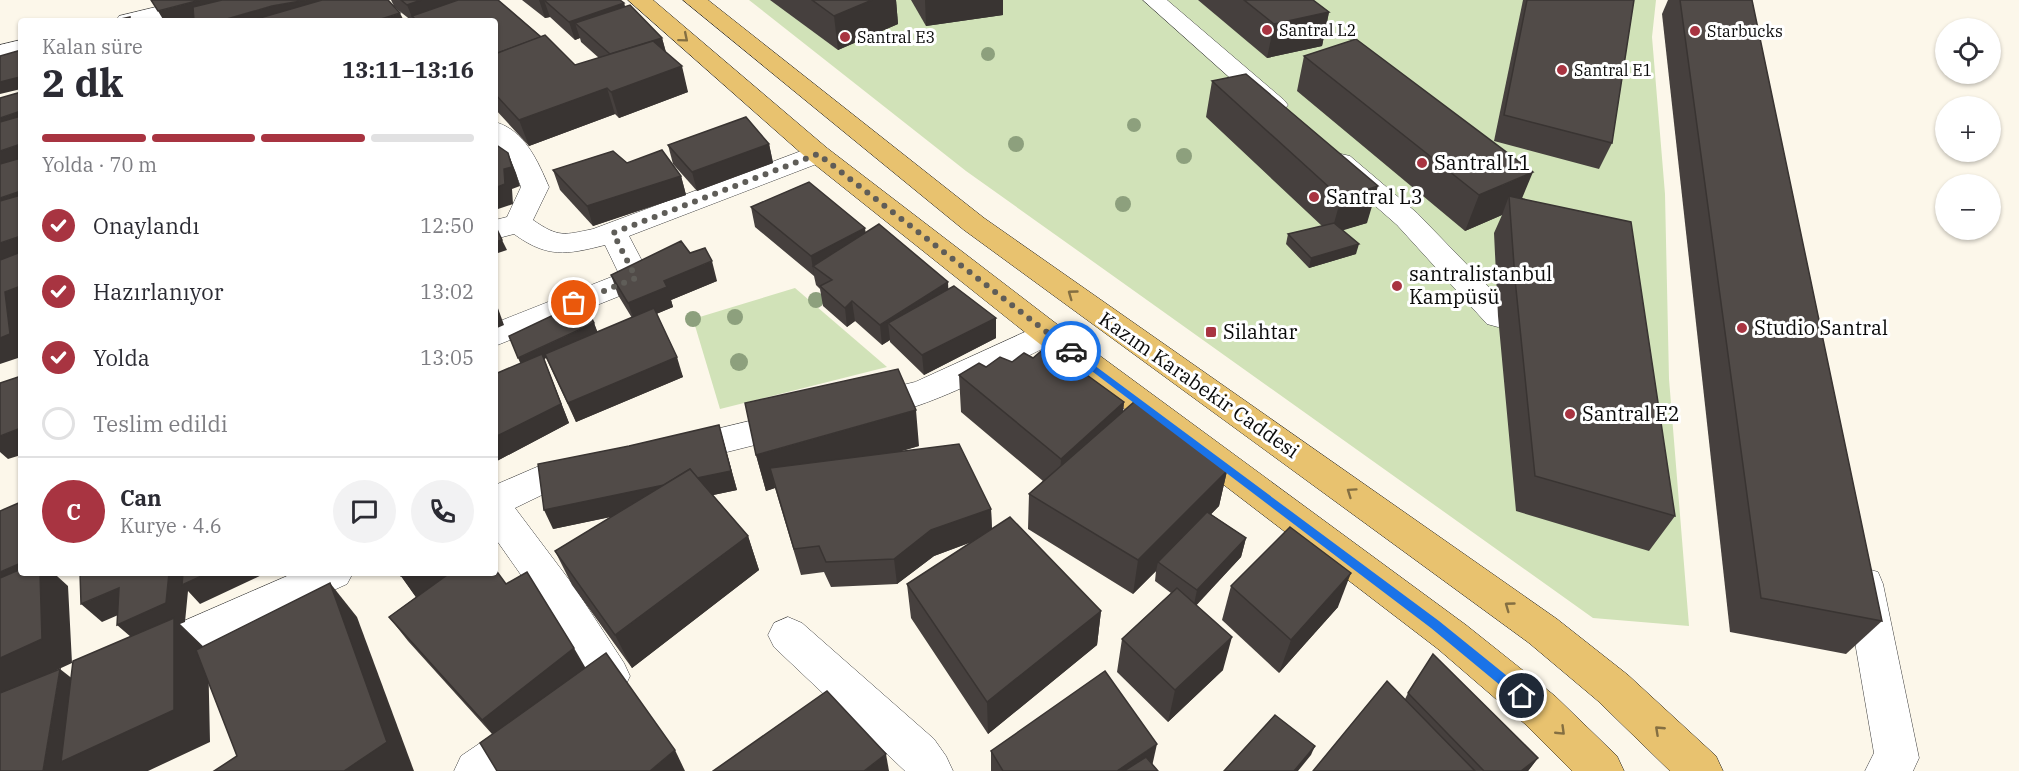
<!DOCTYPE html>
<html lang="tr">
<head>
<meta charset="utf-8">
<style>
	:root { --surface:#fff; --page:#f2f2f3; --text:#2b2b33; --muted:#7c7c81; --line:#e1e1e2; --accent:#a83441 }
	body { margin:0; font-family:"IBM Plex Serif",serif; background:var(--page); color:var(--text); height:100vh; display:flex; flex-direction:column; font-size:22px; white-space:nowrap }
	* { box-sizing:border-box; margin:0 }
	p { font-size:20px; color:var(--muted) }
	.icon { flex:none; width:33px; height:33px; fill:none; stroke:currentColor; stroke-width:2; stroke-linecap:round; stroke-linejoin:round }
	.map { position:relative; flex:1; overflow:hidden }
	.details { position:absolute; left:18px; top:18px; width:480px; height:558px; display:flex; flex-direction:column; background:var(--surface); border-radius:6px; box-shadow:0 2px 4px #0004 }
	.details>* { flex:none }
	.controls { position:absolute; left:1935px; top:18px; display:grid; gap:12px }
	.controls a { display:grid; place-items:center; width:66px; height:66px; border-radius:50%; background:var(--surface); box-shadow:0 2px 4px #0004; font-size:30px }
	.pin { position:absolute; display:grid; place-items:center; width:51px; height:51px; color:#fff; margin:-26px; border:3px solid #fff; border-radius:50%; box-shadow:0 2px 6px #0007 }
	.courier { position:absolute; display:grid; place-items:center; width:60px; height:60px; margin:-30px; border:4px solid #1a73e8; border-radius:50%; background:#fff; color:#222; box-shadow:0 2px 8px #0007 }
	.overview em { font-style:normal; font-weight:700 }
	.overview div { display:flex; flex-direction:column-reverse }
	.overview { display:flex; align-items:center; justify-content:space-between; height:102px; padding:0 24px }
	h1 { font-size:39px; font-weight:700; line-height:45px }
	.bar { display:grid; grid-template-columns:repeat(4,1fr); gap:9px 6px; align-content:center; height:72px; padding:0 24px }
	.bar i { height:8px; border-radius:4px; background:var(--line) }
	.bar .on { background:var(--accent) }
	.bar p { grid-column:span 4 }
	.line { display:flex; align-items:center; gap:15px; padding:0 24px; border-top:2px solid var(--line) }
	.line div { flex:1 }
	.round { display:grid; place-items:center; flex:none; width:63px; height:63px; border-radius:32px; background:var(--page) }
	ol { padding:0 24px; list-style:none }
	li { display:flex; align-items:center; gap:18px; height:66px }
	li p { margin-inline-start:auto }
	li .icon { padding:6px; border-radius:50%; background:var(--accent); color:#fff; stroke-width:4 }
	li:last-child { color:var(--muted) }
	li i { width:33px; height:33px; border:3px solid var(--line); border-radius:50% }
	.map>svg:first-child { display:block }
	.green { fill:#d1e2b8 }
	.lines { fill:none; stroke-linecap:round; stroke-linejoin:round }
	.minor-casing { stroke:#3d3d3d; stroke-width:1 }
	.major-casing { stroke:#1b1b1b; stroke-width:1 }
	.minor { fill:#fff; fill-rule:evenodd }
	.major { fill:#e8c26f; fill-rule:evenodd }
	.tree { fill:#8da07d }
	.wall { fill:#46403e }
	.shaded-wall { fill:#393432 }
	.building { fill:#514b48; stroke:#393432; stroke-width:1.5 }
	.oneway { stroke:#846f42 }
	.route { fill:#1a73e8 }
	.done { stroke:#5f5d58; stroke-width:6; stroke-dasharray:0 10.8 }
	.poi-dot { fill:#a83441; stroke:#fff; stroke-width:2 }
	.labels { text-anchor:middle; stroke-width:6; stroke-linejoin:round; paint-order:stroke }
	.far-poi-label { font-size:16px; fill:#0a0a0a; stroke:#fff; text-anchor:start }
	.poi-label { font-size:20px; fill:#0a0a0a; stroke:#fff; text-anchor:start }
	.street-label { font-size:20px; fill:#0a0a0a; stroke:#fff }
</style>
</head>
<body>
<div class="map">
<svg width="2019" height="771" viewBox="0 0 2019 771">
	<rect width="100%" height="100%" fill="#fcf7ea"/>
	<g class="green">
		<path d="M749 0H1656L1652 37 1665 194 1669 379 1689 626 1593 618 966 171Z"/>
		<path d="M795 288 887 367 720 409 693 319Z"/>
	</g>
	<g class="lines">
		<defs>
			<g id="minor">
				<path d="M185 0H223L220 5 155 21H116L119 16Z"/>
				<path d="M1143 0H1167L1284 100 1288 105 1284 110 1275 113 1266 110Z"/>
				<path d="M21 40V54L0 59V45Z"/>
				<path d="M495 122C525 130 538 162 549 187L533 220C559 238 564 235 593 229L809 148 818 146 827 148 831 154 827 160 629 236 651 278 647 285 495 346V323L619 274 605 245C566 255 547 258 514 234L495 239V220L507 217 521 187 510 158 495 144Z"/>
				<path d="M1341 154 1350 156 1417 213 1509 308 1514 316 1509 324 1498 327 1487 324 1397 225 1332 168 1328 162 1332 156Z"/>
				<path d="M1047 322 1058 325 1063 333 1058 341C1016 361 897 428 854 415L849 406 854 397 915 382Z"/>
				<path d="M795 410 807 414 812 423 807 432 679 464 667 460 662 451 667 442 679 438Z"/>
				<path d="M585 458 598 462 603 472 598 482 546 493 515 508 573 585 624 663 630 676C623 693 611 701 593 708L578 702 572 689 578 676 584 671 545 609 495 538V485L539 466Z"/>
				<path d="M1864 568 1878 572 1883 584 1919 758 1913 771H1865L1874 753 1845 584 1850 572Z"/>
				<path d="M294 573H353L347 584 166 667 152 672 138 667 132 654 138 641Z"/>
				<path d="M788 617 802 623 934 739 946 756 953 771H905L774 647 768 635 774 623Z"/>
				<path d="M526 716 541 722 547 736 541 750 512 771H454L461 756 511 722Z"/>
			</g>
			<g id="major">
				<path d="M628 0H653L827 148 1058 325 1466 625 1555 696 1617 756 1624 771H1572L1525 724 1438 649 1036 341 809 160Z"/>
				<path d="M683 0H708L984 218 1557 619 1628 675 1716 756 1723 771H1670L1598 701 1529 643 964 230Z"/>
			</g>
		</defs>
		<use href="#minor" class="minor-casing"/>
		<use href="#major" class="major-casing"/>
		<use href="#minor" class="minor"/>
		<use href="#major" class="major"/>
	</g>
	<g class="tree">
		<circle cx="1351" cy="34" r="6"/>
		<circle cx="988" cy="54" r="7"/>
		<circle cx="1134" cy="125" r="7"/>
		<circle cx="1016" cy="144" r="8"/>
		<circle cx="1184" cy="156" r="8"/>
		<circle cx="1123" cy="204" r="8"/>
		<circle cx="816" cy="300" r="8"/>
		<circle cx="735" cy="317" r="8"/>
		<circle cx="693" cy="319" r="8"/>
		<circle cx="739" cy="362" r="9"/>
	</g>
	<g class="wall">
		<path d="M391 0H498L575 65 599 58 581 42 580 38 575 40 550 17 545 18 522 0H620L624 3 625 7 662 38 666 52 688 92 619 118 615 114 529 146 495 109V21H412L398 10 394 6Z"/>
		<path d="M770 0H896L898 24 838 50Z"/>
		<path d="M911 0H1003V15L926 26Z"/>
		<path d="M1198 0H1313L1329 12 1322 46 1267 58Z"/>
		<path d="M1523 0H1634L1612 143 1599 169 1494 141Z"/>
		<path d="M1668 0H1752L1882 621 1846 654 1730 632 1662 14Z"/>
		<path d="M1304 56 1521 199 1675 516 1649 551 1516 511 1498 316 1494 233 1502 215 1465 231 1297 91Z"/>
		<path d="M1246 74 1367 223 1342 230 1356 254 1309 268 1286 244 1288 234 1322 226 1206 117 1212 81Z"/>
		<path d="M769 144 773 163 697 191 673 164 668 145Z"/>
		<path d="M627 163 681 176 686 195 593 226 560 190 553 170Z"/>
		<path d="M751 207 866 232 948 289 996 318V338L924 375 890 342V340L882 345 855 321 847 327 823 306 820 289 816 285 814 276 755 227Z"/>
		<path d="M690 253 717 281 671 300 673 307 656 314 683 377 576 422 546 358 544 359 569 423 495 462 496 374 521 363 594 323 597 332 632 318 618 295 611 275Z"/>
		<path d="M1012 362 1124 402 1123 411 1227 471 1219 506 1211 514 1246 538 1241 557 1196 605 1223 670 1168 722 1117 672 1122 639 1171 593 1155 581 1156 571 1133 594 1028 529 1029 494 1043 481 961 412 959 375 986 367Z"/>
		<path d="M719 425 737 490 713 495 748 536 759 570 632 668 572 585 555 551 611 517 553 529 629 446Z"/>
		<path d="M919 446 897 452 991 509 992 529 1101 611 1097 645 988 734 911 618 907 584 972 542 934 556 897 584 831 587 824 572 801 575 775 488 766 491 756 455Z"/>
		<path d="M401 576 506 584 574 648 492 734 408 641 389 617 416 597Z"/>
		<path d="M1231 586 1338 607 1279 673 1222 620Z"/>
		<path d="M1408 693 1538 758 1528 771H1313L1405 699Z"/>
		<path d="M991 751 1152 764 1158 771H991Z"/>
	</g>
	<g class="shaded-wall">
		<path d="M200 0H246L201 21H164L158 11Z"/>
		<path d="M306 0H329L302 21H220L272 6Z"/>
		<path d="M421 0H472L412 17 407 5Z"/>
		<path d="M539 0H544L550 17 545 18Z"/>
		<path d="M872 0H896L898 24 838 50 834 16Z"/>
		<path d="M925 0H1003V15L926 26Z"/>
		<path d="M624 3 629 22 575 23 580 38 575 40 569 22Z"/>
		<path d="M1329 12 1322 46 1267 58 1274 24Z"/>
		<path d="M400 13 404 21H375Z"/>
		<path d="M662 38 667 57 611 55Z"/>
		<path d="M682 66 688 92 619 118 611 92Z"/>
		<path d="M21 74V89L0 94V82Z"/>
		<path d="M607 88 615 114 529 146 519 120Z"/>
		<path d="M21 111V135L0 142V118Z"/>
		<path d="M21 144V169L0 176V151Z"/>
		<path d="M769 144 773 163 697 191 692 172Z"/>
		<path d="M508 153 516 173 520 186 512 189 513 204 495 210V188L504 169Z"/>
		<path d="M1533 172 1518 208 1509 196 1502 215 1465 231 1479 195Z"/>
		<path d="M681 176 686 195 593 226 587 206Z"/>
		<path d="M1378 186 1367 223 1331 234 1341 198Z"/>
		<path d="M21 191V216L0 222V198Z"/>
		<path d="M865 228 868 248 813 266 814 276 811 256Z"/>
		<path d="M21 236V262L0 269V243Z"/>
		<path d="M502 240 507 250 495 254V242Z"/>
		<path d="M1359 244 1356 254 1309 268 1311 258Z"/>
		<path d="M712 261 717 281 671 300 673 307 635 323 628 303 664 281Z"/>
		<path d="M948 282 949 302 888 323 890 340 882 345 880 325Z"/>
		<path d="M21 286V357L0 364V338L5 292Z"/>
		<path d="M495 300 504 325 495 329Z"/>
		<path d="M852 301 855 321 847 327 845 308Z"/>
		<path d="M996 318V338L924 375 922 355Z"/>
		<path d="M594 323 598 333 544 359 569 423 495 462V437L523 369 518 358Z"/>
		<path d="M677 357 683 377 576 422 568 403Z"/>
		<path d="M1124 402 1120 438 1059 494 1061 459Z"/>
		<path d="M916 410 919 446 776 488 770 468 775 488 766 491 756 455Z"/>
		<path d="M719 425 737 490 553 529 544 510Z"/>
		<path d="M21 428V455L8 459 0 452V436Z"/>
		<path d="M1227 471 1219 506 1162 565 1158 562 1156 571 1133 594 1138 560Z"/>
		<path d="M991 509 992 534 934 556 897 584 894 559 931 530Z"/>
		<path d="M748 536 759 570 632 668 615 635Z"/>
		<path d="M1246 538 1241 557 1193 609 1197 590Z"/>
		<path d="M21 563V573H64L57 576 68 586 72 663 0 696V572Z"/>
		<path d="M169 573H266L200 604 188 591 185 622 180 624 208 651 210 742 148 771H43L60 669 101 701 138 643 117 625Z"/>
		<path d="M407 573H491L425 610 401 576Z"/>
		<path d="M1351 573 1338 607 1279 673 1291 640Z"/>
		<path d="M330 583 357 617 414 771H344Z"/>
		<path d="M119 588 139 606 102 622 81 604Z"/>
		<path d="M1101 611 1097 645 988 734 987 702Z"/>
		<path d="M1232 637 1223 670 1168 722 1175 690Z"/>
		<path d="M574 648 588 672 499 743 482 720Z"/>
		<path d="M1157 744 1151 771H1117Z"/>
		<path d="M1315 746 1311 755 1298 771H1294Z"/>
		<path d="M675 750 685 771H650Z"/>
		<path d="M886 754 889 771H864Z"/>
		<path d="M1538 758 1528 771H1521Z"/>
	</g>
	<g class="building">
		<path d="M151 0H200L158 11Z"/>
		<path d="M222 0H306L272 6 220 21H194L193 7Z"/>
		<path d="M322 0H388L400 13 375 21H250Z"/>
		<path d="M401 0H421L407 5Z"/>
		<path d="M458 0H498L541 37 495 54V21H417L412 16Z"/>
		<path d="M544 0H620L624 3 569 22Z"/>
		<path d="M812 0H872L834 16Z"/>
		<path d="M1244 0H1313L1329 12 1274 24Z"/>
		<path d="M1527 0H1634L1612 143 1504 115Z"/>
		<path d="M1680 0H1752L1882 621 1761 598Z"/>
		<path d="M630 5 662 38 610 54 575 23Z"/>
		<path d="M130 17V21H112Z"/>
		<path d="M545 35 575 65 653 41 682 66 611 92 607 88 519 120 495 94V54Z"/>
		<path d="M1356 39 1533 172 1479 195 1304 56Z"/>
		<path d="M21 50 20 77 0 82V56Z"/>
		<path d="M1246 74 1378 186 1341 198 1212 81Z"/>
		<path d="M21 92V111L0 118V98Z"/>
		<path d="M21 116V144L0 151V122Z"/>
		<path d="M746 117 769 144 692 172 668 145Z"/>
		<path d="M495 144 508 153 512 167 504 169 505 184 495 188Z"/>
		<path d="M662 150 681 176 587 206 553 170 613 151 627 163Z"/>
		<path d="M21 158V191L0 198V164Z"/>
		<path d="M809 182 865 228 811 256 751 207Z"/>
		<path d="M21 195V236L0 243V201Z"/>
		<path d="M1509 196 1631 222 1675 516 1535 476 1515 279Z"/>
		<path d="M1334 223 1359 244 1311 258 1288 234Z"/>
		<path d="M879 224 948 282 880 325 852 301 845 308 820 286 832 280 813 266Z"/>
		<path d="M495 225 502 240 495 242Z"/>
		<path d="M681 241 690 253 705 248 712 261 664 281 667 287 628 303 611 275Z"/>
		<path d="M21 252V286L5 292 10 334 0 338V260Z"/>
		<path d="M954 286 996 318 922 355 888 323Z"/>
		<path d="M583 301 594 323 518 358 509 336Z"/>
		<path d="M495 303 499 315 495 316Z"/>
		<path d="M654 308 677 357 568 403 545 354Z"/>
		<path d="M1047 346 1124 402 1061 459 959 375 979 363 986 367 1000 357 1012 362 1024 353 1033 358Z"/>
		<path d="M542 354 561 404 495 437V374Z"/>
		<path d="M898 369 916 410 756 455 745 403Z"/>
		<path d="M21 376V428L0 436V383Z"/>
		<path d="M1134 402 1227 471 1138 560 1029 494Z"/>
		<path d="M719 425 731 471 697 478 690 469 664 485 544 510 538 464 629 446Z"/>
		<path d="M959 444 991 509 931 530 894 559 826 562 819 546 794 549 770 468Z"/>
		<path d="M690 469 748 536 615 635 555 551Z"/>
		<path d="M21 502V563L0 572V511Z"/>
		<path d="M1207 512 1246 538 1197 590 1158 562Z"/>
		<path d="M1010 517 1101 611 987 702 907 584Z"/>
		<path d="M1290 527 1351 573 1291 640 1231 586Z"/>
		<path d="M21 569V573H40L42 639 0 658V578Z"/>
		<path d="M495 569 506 584 527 572 574 648 482 720 389 617 450 573H495Z"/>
		<path d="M80 573H169L166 603 117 625 119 588 81 604Z"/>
		<path d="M183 573H208L182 585Z"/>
		<path d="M399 573H407L401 576Z"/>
		<path d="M330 583 387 742 344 771H214L237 756 196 650Z"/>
		<path d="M1177 588 1232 637 1175 690 1122 639Z"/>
		<path d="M174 618V710L61 762 73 661Z"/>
		<path d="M606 653 675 750 650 771H497L480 743Z"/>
		<path d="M1433 654 1538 758 1521 771H1484L1408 693Z"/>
		<path d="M60 669 43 771H0V693Z"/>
		<path d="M1105 671 1157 744 1117 771H1003L991 751Z"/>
		<path d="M1387 681 1475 771H1313Z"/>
		<path d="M827 691 886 754 864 771H713Z"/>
		<path d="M1275 715 1315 746 1294 771H1224Z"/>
		<path d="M1146 757 1158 771H1124Z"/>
	</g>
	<defs><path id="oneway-chevron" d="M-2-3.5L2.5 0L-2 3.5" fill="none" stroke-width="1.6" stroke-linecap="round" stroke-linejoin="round" transform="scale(1.5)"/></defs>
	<g class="oneway">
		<use href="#oneway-chevron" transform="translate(684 38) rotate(40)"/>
		<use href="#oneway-chevron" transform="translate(1072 294) rotate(-144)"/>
		<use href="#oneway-chevron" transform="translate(1351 492) rotate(-145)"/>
		<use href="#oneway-chevron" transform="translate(1509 606) rotate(-144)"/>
		<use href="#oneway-chevron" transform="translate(1659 730) rotate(-137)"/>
		<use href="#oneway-chevron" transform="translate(1561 731) rotate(44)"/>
	</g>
	<path class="route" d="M1071 348 1439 621 1527 692V700H1518L1431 628 1068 353V349Z"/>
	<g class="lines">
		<path class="done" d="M574 303 636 278 613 233 818 154 1071 351"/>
	</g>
	<g class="poi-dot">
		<circle cx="1267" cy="30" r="6"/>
		<circle cx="1695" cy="31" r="6"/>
		<circle cx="845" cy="37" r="6"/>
		<circle cx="1562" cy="70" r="6"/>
		<circle cx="1422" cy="163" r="6"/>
		<circle cx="1314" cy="197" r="6"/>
		<circle cx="1397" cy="286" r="6"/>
		<circle cx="1742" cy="328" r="6"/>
		<rect x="1205" y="326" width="12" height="12" rx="3"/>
		<circle cx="1570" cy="414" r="6"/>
	</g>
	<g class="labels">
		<g class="far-poi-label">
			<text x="1279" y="36">Santral L2</text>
			<text x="1707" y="37">Starbucks</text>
			<text x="857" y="43">Santral E3</text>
			<text x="1574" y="76">Santral E1</text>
		</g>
		<g class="poi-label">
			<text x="1434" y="170">Santral L1</text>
			<text x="1326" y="204">Santral L3</text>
			<text x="1409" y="281">santralistanbul<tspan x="1409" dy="23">Kampüsü</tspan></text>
			<text x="1754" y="335">Studio Santral</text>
			<text x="1223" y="339">Silahtar</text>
			<text x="1582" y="421">Santral E2</text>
		</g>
		<g class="street-label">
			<text transform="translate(1199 385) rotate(35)" y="7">Kazım Karabekir Caddesi</text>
		</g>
	</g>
</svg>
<div class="controls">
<a><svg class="icon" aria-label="locate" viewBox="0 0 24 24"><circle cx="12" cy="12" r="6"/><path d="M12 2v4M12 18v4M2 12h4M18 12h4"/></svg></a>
<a>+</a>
<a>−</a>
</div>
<div class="pin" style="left:574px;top:303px;background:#ea580c"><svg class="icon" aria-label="bag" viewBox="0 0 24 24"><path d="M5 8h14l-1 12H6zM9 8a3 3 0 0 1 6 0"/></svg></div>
<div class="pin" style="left:1522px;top:696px;background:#1f2937"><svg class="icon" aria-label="home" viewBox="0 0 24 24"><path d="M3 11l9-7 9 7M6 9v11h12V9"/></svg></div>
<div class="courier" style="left:1071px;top:351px"><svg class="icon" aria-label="car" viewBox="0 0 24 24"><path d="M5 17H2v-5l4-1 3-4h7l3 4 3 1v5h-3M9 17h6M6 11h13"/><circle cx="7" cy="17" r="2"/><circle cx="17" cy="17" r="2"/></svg></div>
<section class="details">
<div class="overview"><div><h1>2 dk</h1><p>Kalan süre</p></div><em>13:11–13:16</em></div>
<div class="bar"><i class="on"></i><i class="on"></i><i class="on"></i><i></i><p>Yolda · 70 m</p></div>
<ol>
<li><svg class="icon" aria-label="check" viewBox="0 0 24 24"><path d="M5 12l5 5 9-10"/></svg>Onaylandı<p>12:50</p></li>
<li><svg class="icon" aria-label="check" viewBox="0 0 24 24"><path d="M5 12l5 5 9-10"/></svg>Hazırlanıyor<p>13:02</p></li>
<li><svg class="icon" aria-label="check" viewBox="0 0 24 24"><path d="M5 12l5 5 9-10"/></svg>Yolda<p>13:05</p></li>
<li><i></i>Teslim edildi</li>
</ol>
<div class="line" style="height:108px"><b class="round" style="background:var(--accent);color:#fff">C</b><div><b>Can</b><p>Kurye · 4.6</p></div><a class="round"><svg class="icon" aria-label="chat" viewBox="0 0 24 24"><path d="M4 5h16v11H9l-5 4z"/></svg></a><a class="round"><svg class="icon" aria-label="phone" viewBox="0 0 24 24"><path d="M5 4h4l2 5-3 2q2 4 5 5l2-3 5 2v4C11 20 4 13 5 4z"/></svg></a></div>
</section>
</div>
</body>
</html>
